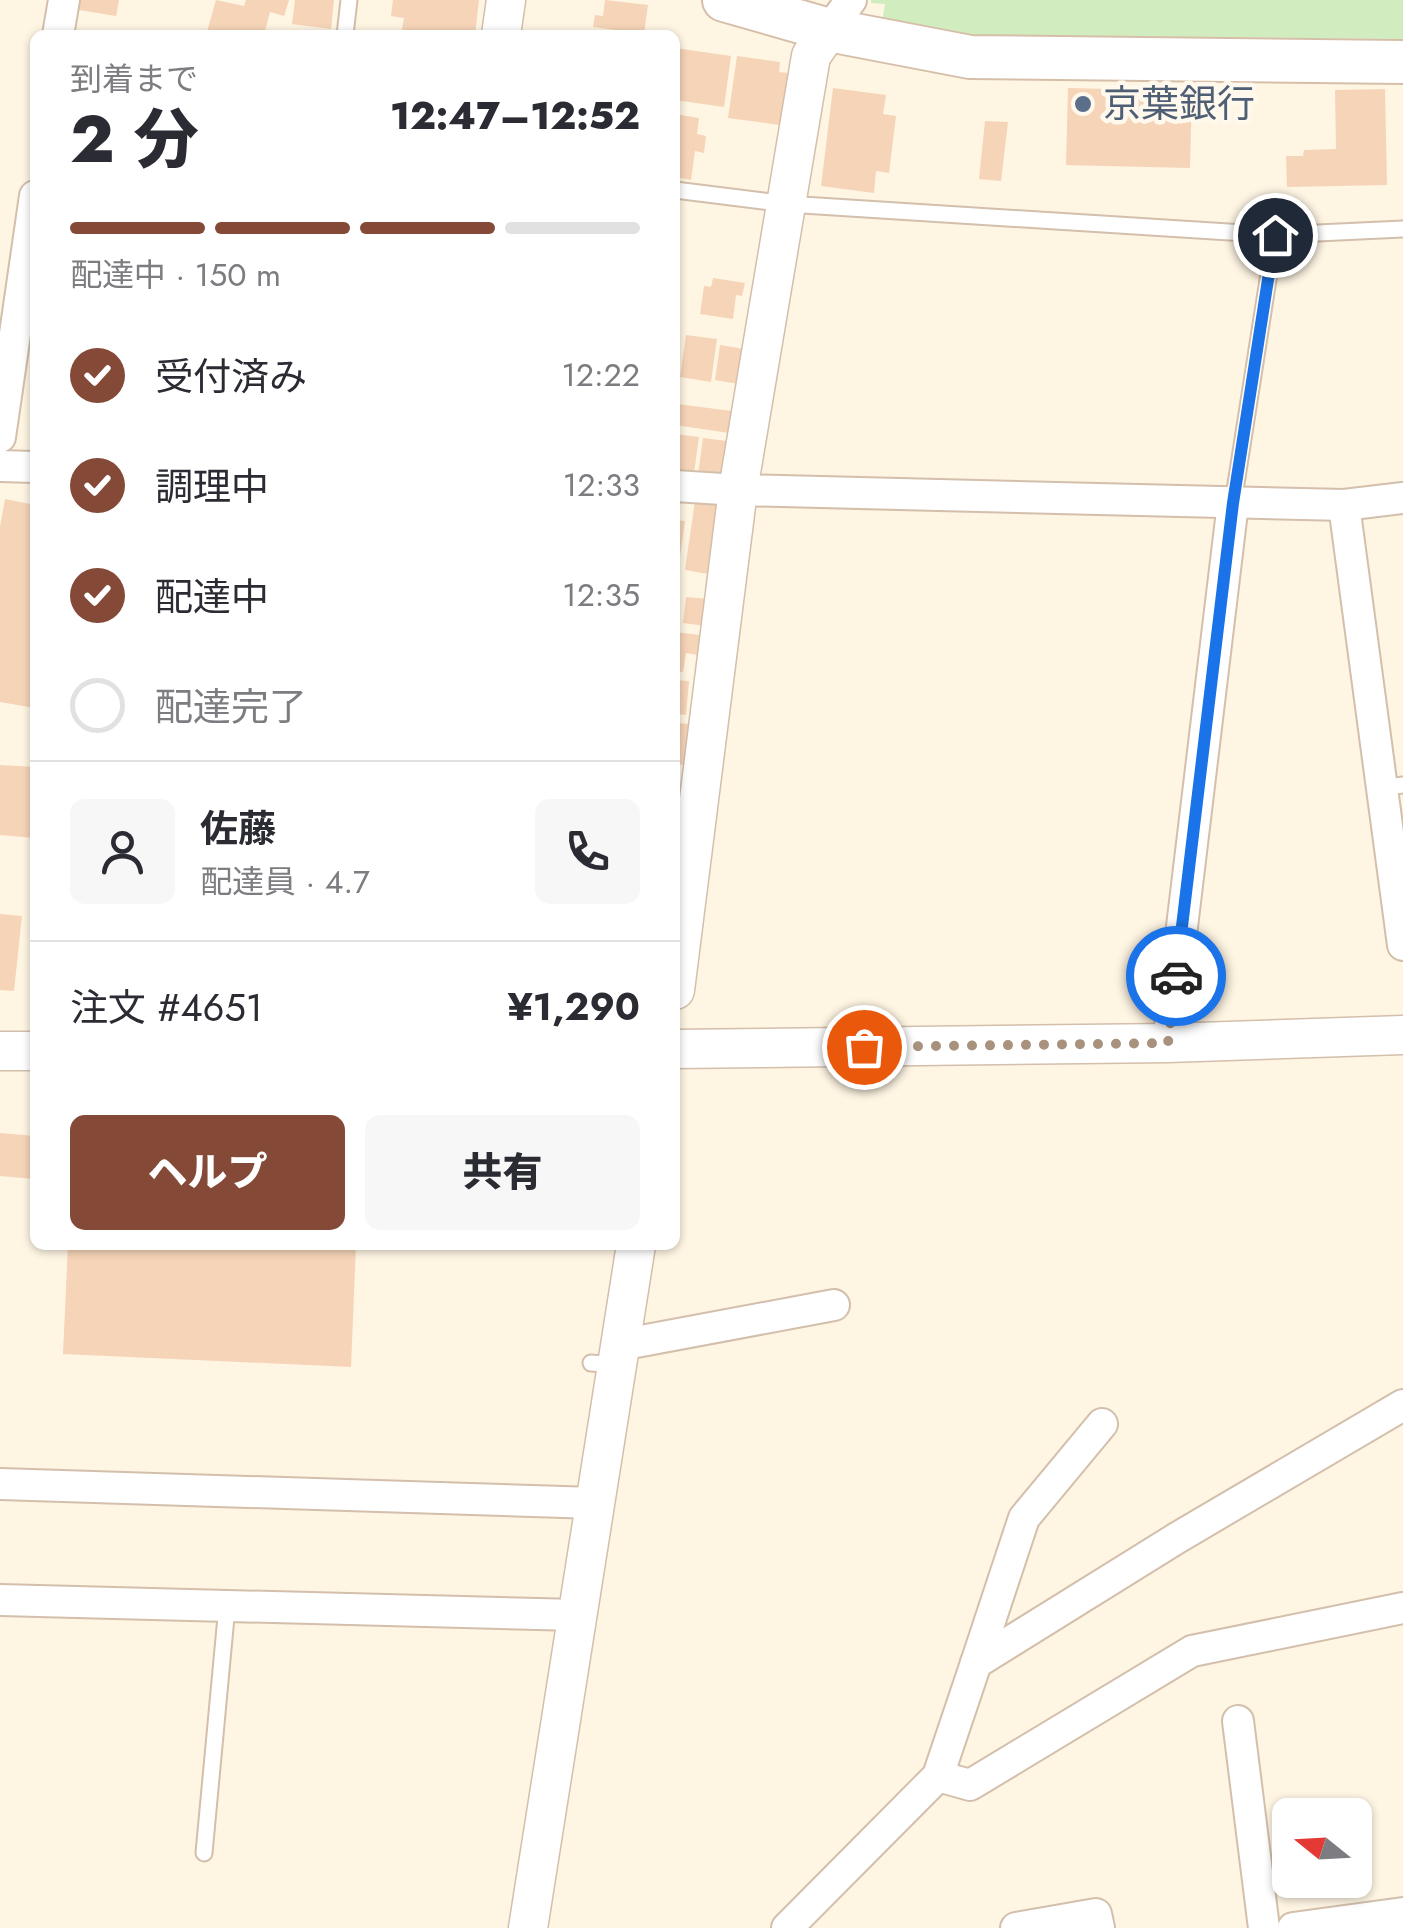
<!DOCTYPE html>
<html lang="ja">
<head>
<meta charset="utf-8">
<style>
	:root { --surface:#fff; --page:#f7f7f7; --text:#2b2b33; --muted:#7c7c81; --line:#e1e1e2; --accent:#854938 }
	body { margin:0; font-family:Jost,"Noto Sans JP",sans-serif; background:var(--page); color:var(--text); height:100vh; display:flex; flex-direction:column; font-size:38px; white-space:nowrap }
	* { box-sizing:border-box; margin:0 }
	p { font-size:32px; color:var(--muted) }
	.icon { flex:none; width:55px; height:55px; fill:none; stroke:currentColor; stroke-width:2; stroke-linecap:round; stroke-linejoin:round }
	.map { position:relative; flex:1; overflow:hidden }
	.side { position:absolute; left:30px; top:30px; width:650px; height:1220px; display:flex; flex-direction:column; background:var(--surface); border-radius:15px; box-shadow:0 2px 8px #0004 }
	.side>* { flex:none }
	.needle { width:65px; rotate:288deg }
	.buttons { position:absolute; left:1272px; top:1798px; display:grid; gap:20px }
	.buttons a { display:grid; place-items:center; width:100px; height:100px; border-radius:15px; background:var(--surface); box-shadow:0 2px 8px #0004; font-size:50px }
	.pin { position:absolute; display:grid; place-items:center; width:85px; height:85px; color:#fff; margin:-42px; border:5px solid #fff; border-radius:50%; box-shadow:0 2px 10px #0007 }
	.courier { position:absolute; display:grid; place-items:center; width:100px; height:100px; margin:-50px; border:8px solid #1a73e8; border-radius:50%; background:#fff; color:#222; box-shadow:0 2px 12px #0007 }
	.head em { font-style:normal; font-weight:800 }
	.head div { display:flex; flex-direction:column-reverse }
	.head { display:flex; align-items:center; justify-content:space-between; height:170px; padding:0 40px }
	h1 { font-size:65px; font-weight:800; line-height:75px }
	.bar { display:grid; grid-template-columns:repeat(4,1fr); gap:15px 10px; align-content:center; height:120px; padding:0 40px }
	.bar i { height:12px; border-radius:8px; background:var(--line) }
	.bar .current { background:var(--accent) }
	.bar p { grid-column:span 4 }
	.line { display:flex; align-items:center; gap:25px; padding:0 40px; border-top:2px solid var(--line) }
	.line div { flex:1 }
	.round { display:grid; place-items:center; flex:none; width:105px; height:105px; border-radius:15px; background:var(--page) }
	ol { padding:0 40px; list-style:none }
	li { display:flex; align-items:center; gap:30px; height:110px }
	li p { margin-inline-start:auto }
	li .icon { padding:10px; border-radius:50%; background:var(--accent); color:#fff; stroke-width:4 }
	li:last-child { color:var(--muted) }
	li i { width:55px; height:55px; border:5px solid var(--line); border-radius:50% }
	.action { display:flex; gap:20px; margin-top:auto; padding:20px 40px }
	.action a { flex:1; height:115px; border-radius:15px; background:var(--accent); color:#fff; font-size:40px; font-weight:800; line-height:115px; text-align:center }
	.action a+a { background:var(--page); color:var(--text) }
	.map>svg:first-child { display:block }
	.green { fill:#d1edc0 }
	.building { fill:#f6d4b8 }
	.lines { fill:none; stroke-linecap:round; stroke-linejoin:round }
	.service-casing { stroke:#d3bfab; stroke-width:19 }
	.minor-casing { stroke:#d3bfab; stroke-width:34 }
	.tertiary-casing { stroke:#d3bfab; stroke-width:41 }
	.secondary-casing { stroke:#d6bfa8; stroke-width:46 }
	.service { stroke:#fff; stroke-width:15 }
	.minor { stroke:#fff; stroke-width:30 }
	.tertiary { stroke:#fff; stroke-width:38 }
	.secondary { stroke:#fff; stroke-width:42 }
	.done { stroke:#a8917d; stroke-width:10; stroke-dasharray:0 18 }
	.route { stroke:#1a73e8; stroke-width:12 }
	.service-dot { fill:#5c6f8a; stroke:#fff8ec; stroke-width:4 }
	.labels { text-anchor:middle; stroke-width:9; stroke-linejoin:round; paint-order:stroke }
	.service-label { font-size:38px; fill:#4e5e75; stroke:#fff8ec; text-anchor:start }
</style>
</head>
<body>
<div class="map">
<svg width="1403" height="1928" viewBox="0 0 1403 1928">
	<rect width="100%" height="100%" fill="#fef5e3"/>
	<path class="green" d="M871 0H1403V39L972 35 882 23 885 4 871 3Z"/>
	<g class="building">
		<path d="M75 0H119L116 16 73 9Z"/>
		<path d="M216 0 244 6 246 0H289L284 16 270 12 264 35H206Z"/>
		<path d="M295 0H334L331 29 292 24Z"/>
		<path d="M393 0H479L475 35H401L404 18 391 16Z"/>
		<path d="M605 0 648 5 644 34 593 27 595 15 603 16Z"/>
		<path d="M675 48 731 56 724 107 675 100Z"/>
		<path d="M737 56 780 62 779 72 788 73 780 125 728 118Z"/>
		<path d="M833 88 886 95 883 114 896 116 889 173 876 171 874 193 821 186Z"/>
		<path d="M1068 88 1192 91 1190 168 1066 165Z"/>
		<path d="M1385 89 1387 185 1287 187 1286 156H1303L1304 150 1336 149 1335 90Z"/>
		<path d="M675 114 699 118 697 134 706 136 704 153 695 151 691 180 675 177Z"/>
		<path d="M985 121 1008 122 1001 181 979 179Z"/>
		<path d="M713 278 745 283 742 296 736 295 733 319 700 314 704 286 711 287Z"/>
		<path d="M686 335 717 339 711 382 680 377Z"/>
		<path d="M720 345 744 349 739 384 715 380Z"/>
		<path d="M677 404 732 411 729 433 675 425Z"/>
		<path d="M675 434 699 437 694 473 675 470Z"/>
		<path d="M703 438 727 441 722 477 698 474Z"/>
		<path d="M5 499 35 505V708L0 702V527Z"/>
		<path d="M695 501 718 504 708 574 685 570Z"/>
		<path d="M675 520 685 521 679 564H675Z"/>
		<path d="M686 597 709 599 706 626 683 623Z"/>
		<path d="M675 632 700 635 698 655 686 653 683 672 675 671Z"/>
		<path d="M675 680 689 681 686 715 675 714Z"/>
		<path d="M675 723 690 724 687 765 675 764Z"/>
		<path d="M0 765 35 767V838L0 835Z"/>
		<path d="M0 914 22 916 14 991 0 990Z"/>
		<path d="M0 1133 35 1136V1179L0 1176Z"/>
		<path d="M68 1245H356L351 1367 63 1354Z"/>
	</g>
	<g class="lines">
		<defs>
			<g id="service">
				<path d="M345 35 349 0"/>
				<path d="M675 190 787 204 1275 235"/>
				<path d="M1233 503 1275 235 1403 229"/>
				<path d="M1382 788 1403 785"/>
				<path d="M591 1363 617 1365"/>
				<path d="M204 1853 227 1606"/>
			</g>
			<g id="minor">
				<path d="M829 30 851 0"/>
				<path d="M58 35 64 0"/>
				<path d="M0 437 35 196"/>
				<path d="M0 466 35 467"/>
				<path d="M675 486 738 490 1344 505 1403 498"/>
				<path d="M1344 505 1403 945"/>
				<path d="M1168 1043 1233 503"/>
				<path d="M620 1345 834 1305"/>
				<path d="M0 1484 595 1503"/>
				<path d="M0 1600 577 1615"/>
				<path d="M976 1663 1024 1518 1102 1424"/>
				<path d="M1238 1721 1264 1928"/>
				<path d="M938 1776 970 1785 1192 1651 1403 1608"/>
				<path d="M787 1928 938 1776 976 1663 1177 1538 1403 1405"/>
				<path d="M1016 1928 1096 1914 1099 1928"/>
				<path d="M1293 1928 1403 1913"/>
			</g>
			<g id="tertiary">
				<path d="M501 35 506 0"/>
				<path d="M675 990 738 490 811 56 829 30"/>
				<path d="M675 1049 1168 1043 1403 1035"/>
				<path d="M0 1051H35"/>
				<path d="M528 1928 636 1245"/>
			</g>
			<path id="secondary" d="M724 0 829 30 970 57 1403 62"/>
		</defs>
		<use href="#service" class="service-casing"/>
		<use href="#minor" class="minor-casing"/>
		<use href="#tertiary" class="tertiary-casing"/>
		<use href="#secondary" class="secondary-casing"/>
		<use href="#service" class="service"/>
		<use href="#minor" class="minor"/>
		<use href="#tertiary" class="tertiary"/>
		<use href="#secondary" class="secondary"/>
	</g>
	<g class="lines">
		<path class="done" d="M864 1047 1168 1043 1176 976"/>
		<path class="route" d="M1176 976 1233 503 1275 235"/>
	</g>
	<circle class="service-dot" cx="1083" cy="104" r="10"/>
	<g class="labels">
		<g class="service-label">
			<text x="1103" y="117">京葉銀行</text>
		</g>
	</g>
</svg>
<div class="buttons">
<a><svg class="needle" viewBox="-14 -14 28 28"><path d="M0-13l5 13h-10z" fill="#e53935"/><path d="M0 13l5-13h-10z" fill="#7c7c81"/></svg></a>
</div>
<div class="pin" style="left:864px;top:1047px;background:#ea580c"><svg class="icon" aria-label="bag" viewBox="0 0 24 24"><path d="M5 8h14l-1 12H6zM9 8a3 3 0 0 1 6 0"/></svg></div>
<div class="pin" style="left:1275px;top:235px;background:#1f2937"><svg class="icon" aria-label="home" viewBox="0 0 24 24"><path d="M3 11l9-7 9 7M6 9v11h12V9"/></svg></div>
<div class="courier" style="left:1176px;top:976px"><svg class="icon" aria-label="car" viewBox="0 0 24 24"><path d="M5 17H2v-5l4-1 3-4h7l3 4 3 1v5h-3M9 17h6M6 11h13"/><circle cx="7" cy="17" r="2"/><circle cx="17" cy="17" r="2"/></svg></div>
<section class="side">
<div class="head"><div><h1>2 分</h1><p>到着まで</p></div><em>12:47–12:52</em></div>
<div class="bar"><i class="current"></i><i class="current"></i><i class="current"></i><i></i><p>配達中 · 150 m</p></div>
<ol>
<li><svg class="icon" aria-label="check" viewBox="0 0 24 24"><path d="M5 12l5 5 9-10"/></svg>受付済み<p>12:22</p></li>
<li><svg class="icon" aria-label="check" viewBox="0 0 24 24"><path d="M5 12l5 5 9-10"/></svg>調理中<p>12:33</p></li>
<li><svg class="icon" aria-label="check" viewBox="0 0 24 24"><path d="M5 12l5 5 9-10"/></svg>配達中<p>12:35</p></li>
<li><i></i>配達完了</li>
</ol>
<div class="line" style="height:180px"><a class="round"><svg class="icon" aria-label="person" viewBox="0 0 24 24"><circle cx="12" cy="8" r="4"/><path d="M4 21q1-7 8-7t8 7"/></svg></a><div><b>佐藤</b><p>配達員 · 4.7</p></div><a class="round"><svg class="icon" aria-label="phone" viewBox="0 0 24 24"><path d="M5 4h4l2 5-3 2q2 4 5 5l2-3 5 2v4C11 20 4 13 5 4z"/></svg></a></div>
<div class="line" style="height:130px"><div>注文 #4651</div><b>¥1,290</b></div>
<div class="action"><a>ヘルプ</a><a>共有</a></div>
</section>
</div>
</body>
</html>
